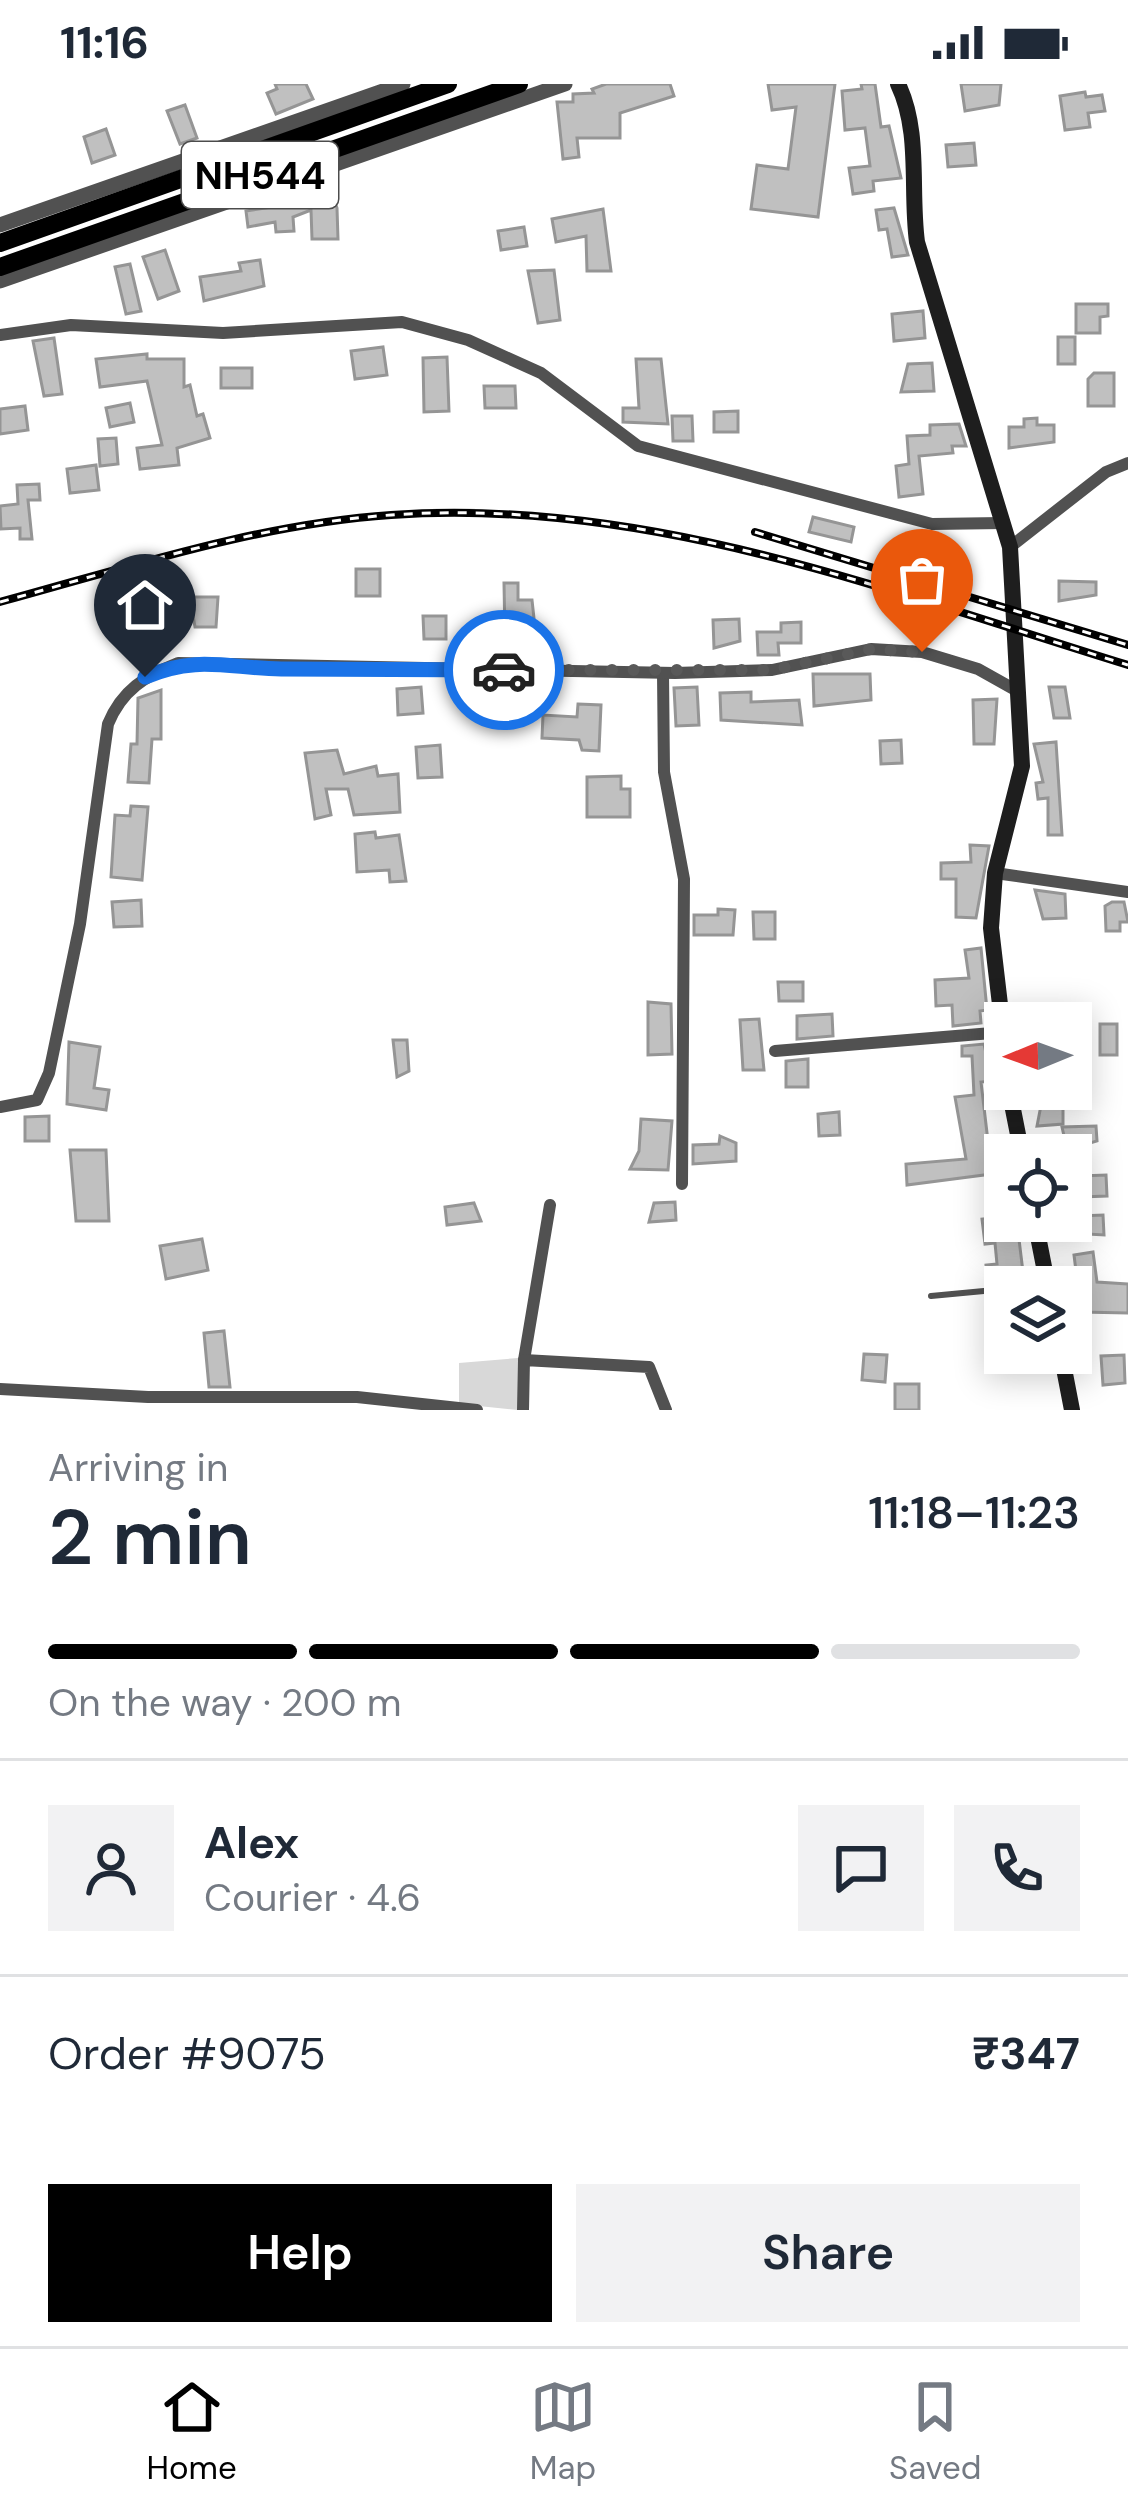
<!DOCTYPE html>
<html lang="en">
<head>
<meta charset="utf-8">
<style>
	:root { --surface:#fff; --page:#f2f2f3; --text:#1f2937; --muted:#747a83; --line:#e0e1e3; --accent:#000 }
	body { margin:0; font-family:"DM Sans",sans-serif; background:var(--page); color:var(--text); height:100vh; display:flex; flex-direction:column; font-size:45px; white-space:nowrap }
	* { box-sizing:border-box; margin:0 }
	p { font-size:39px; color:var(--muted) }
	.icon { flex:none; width:66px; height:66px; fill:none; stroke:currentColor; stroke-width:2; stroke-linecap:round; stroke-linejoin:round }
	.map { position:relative; height:1326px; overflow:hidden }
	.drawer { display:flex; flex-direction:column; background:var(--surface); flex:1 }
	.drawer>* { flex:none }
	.needle { width:78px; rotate:269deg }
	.buttons { position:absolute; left:984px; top:918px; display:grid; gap:24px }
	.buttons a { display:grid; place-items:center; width:108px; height:108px; border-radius:0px; background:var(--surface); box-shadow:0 6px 30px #0003; font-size:60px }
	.pin { position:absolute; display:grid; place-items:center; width:102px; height:102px; color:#fff; margin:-123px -51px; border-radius:50% 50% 50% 0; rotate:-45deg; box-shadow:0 0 12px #0007 }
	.pin .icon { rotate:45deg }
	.courier { position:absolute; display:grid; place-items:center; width:120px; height:120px; margin:-60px; border:9px solid #1a73e8; border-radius:50%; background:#fff; color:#222; box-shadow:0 3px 15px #0007 }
	.head em { font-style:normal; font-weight:600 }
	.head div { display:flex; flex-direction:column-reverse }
	.head { display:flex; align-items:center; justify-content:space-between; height:204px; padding:0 48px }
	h1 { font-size:78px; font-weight:600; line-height:90px }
	.bar { display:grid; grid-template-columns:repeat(4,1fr); gap:18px 12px; align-content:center; height:144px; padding:0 48px }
	.bar i { height:15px; border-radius:9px; background:var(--line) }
	.bar .selected { background:var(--accent) }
	.bar p { grid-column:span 4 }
	.line { display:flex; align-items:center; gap:30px; padding:0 48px; border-top:3px solid var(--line) }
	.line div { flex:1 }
	.round { display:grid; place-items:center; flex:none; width:126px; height:126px; border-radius:0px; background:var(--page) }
	.primary-button { display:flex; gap:24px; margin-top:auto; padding:24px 48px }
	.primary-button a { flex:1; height:138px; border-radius:0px; background:var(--accent); color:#fff; font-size:48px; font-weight:600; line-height:138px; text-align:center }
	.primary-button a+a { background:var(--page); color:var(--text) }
	.status { display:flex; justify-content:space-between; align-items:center; height:84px; padding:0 60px; background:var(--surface); direction:ltr }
	.status svg { height:33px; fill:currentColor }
	.menu { display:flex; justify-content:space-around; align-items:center; height:168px; border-top:3px solid var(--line); background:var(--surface); font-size:33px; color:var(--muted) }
	.menu a { display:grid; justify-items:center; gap:6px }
	.menu .selected { color:var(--accent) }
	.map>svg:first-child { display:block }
	.green { fill:#d8d8d8 }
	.building { fill:#c0c0c0; stroke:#959595; stroke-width:3 }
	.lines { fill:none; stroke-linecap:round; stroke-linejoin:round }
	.service { stroke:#515151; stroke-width:6 }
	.minor { stroke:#515151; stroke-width:12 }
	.tertiary { stroke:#515151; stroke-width:15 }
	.secondary { stroke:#1e1e1e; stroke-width:16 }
	.trunk { stroke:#000; stroke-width:18 }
	.rail-casing { stroke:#000; stroke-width:8 }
	.rail { stroke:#fff; stroke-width:3; stroke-dasharray:9; stroke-linecap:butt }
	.done { stroke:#595959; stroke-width:12; stroke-dasharray:0 21.6 }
	.route { stroke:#1a73e8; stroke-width:15 }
	.labels { text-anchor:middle; stroke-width:12; stroke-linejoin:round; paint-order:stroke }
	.shield { fill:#fff; stroke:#4c4c4c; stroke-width:3 }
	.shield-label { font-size:39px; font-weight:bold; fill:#000 }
</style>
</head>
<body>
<div class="status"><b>11:16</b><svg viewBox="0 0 49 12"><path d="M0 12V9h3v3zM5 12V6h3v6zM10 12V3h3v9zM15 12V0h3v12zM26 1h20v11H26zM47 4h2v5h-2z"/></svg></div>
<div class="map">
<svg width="1128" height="1326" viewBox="0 0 1128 1326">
	<rect width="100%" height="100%" fill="#fff"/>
	<path class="green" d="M518 1274V1326L459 1320V1279Z"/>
	<g class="building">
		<path d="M275 0H306L313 15 276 30 267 9 277 5Z"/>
		<path d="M606 0H670L674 12 620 29V54H577L579 73 563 75 557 18H573V10L594 9 592 5Z"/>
		<path d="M768 0H835L818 133 751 125 757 81 788 85 796 23 772 26Z"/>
		<path d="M861 0H875L881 43 889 42 901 94 873 97 874 107 853 110 849 84 870 82 865 44 845 46 842 7 862 5Z"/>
		<path d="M961 0H1001L999 21 965 27Z"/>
		<path d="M1085 8 1086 13 1102 11 1105 27 1088 29 1090 43 1065 46 1060 12Z"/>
		<path d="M185 21 197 54 180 60 167 27Z"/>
		<path d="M106 45 115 71 92 79 84 53Z"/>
		<path d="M974 59 976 81 948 83 946 61Z"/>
		<path d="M328 99 337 124 338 155H312L311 126 293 133 294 147 276 148 275 138 248 143 246 127 304 118 301 109Z"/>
		<path d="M894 124 908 171 892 173 887 145 879 146 876 126Z"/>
		<path d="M603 125 611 187H587L586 152 556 158 552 135Z"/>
		<path d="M524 143 527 162 501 166 498 147Z"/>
		<path d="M165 166 179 207 158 215 143 173Z"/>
		<path d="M260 176 264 202 204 217 200 193 241 187 239 179Z"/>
		<path d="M130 180 141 227 126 230 115 183Z"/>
		<path d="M554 186 560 236 538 239 528 187Z"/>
		<path d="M1076 220H1108V232L1100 233V249H1076Z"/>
		<path d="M923 227 925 254 894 257 892 230Z"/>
		<rect x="1058" y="253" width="17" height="27"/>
		<path d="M54 254 62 310 44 312 33 257Z"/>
		<path d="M383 263 387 291 355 295 351 267Z"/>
		<path d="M147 270V275H184V303L190 301 197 332 203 330 210 354 177 364 179 381 140 385 137 364 162 361 147 297 100 303 96 275Z"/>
		<path d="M447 273 449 327 424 328 423 274Z"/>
		<path d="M636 275H661L668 340 623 338V324H639Z"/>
		<path d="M932 279 934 307 901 308 908 280Z"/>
		<rect x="221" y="284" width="31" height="20"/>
		<path d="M1094 289H1114V322H1088V295Z"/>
		<path d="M484 302H515L516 324H485Z"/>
		<path d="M130 319 134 338 110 343 106 324Z"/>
		<path d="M25 322 28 346 0 350V325Z"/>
		<path d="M738 327V348H714V328Z"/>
		<path d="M672 332H692L693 357H673Z"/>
		<path d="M1037 334V341H1054V358L1009 364V343H1024V335Z"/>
		<path d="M959 340 966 362H952L953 369 919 372 923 410 899 413 896 382 909 380 907 352 930 351V341Z"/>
		<path d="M116 354 118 380 100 382 98 355Z"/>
		<path d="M96 381 99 406 70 409 67 385Z"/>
		<path d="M39 400 40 416H28L32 455H20V444L1 445 0 422 18 420 17 401Z"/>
		<path d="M813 433 854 443 851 458 809 448Z"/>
		<rect x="356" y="485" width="24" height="27"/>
		<path d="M1059 497 1096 498V511L1059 517Z"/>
		<path d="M504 499H518V516H532L536 553H505Z"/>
		<path d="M190 513H218L216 543H195Z"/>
		<path d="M423 532H446V555H424Z"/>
		<path d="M739 535 740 557 714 564 713 536Z"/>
		<path d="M801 538V559H778L779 571H758L757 548H781V539Z"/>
		<path d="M813 590H870L871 616 814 622Z"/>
		<path d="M421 603 423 629 398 631 397 605Z"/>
		<path d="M697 603 699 641 676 642 674 604Z"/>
		<path d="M1049 603H1065L1070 634H1054Z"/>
		<path d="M161 606V655H152L149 699 128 698 131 660H137L138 614Z"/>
		<path d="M751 608V618L799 616 802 641 721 636 720 609Z"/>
		<path d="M997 615 994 660H974L973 616Z"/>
		<path d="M578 620 601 621 599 667 582 666 579 656 542 654 543 631 577 633Z"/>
		<path d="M901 656 902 679 881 680 880 657Z"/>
		<path d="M1056 658 1062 751H1048V714L1038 715 1036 699 1043 698 1034 660Z"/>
		<path d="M440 661 442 693 418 694 416 663Z"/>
		<path d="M337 666 344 690 376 682 378 692 398 690 400 728 354 731 348 705H326L331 731 315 735 305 669Z"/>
		<path d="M621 692V705H630V733H587V693Z"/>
		<path d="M131 722 148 723 142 796 111 793 115 731 130 732Z"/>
		<path d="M375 748 376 754 399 751 406 797 390 798 389 786 357 788 355 750Z"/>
		<path d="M970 761 989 762 976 834 956 833V795H941V779L971 778Z"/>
		<path d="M1035 806 1065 810 1066 834 1043 835Z"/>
		<path d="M141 816 142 842 114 843 112 818Z"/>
		<path d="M1112 818H1124L1128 838H1120V847H1106L1105 822Z"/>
		<path d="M718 825 735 826 733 851H694V831H718Z"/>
		<path d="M753 828H775V855H754Z"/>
		<path d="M981 864 987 926 980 927 981 939 953 942 952 921 936 922 935 896 969 894 965 866Z"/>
		<path d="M778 898H803V917H779Z"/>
		<path d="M648 918 671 920 672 970 648 971Z"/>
		<path d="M832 930 833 952 797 955V932Z"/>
		<path d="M759 935 764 986H743L740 936Z"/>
		<rect x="1100" y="940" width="17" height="31"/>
		<path d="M393 956H407L409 987 397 993Z"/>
		<path d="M69 958 100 963 94 1004 109 1006 106 1026 67 1020Z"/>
		<path d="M984 960 992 997 981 998 989 1066 1005 1063V1112L997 1114 992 1090 907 1101 906 1080 966 1075 955 1013 974 1011 972 972H962V962Z"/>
		<path d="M808 975V1003H786V977Z"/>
		<path d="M1044 1006H1063V1040L1037 1042Z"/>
		<path d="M839 1028 840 1051 819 1052 818 1030Z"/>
		<path d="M49 1032V1057H25V1033Z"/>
		<path d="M641 1035 672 1037 668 1086 630 1085 639 1067Z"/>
		<path d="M1096 1042 1097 1057 1083 1061 1084 1083H1071L1062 1043Z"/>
		<path d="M720 1052 736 1059V1077L693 1080V1061L719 1060Z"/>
		<path d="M70 1066H106L109 1137H76Z"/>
		<path d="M1106 1091 1107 1112 1081 1113 1080 1092Z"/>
		<path d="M675 1118 676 1136 649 1138 654 1119Z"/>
		<path d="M474 1119 481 1137 447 1141 445 1123Z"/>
		<path d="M1103 1131 1104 1151 1070 1149 1069 1139H1079V1132Z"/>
		<path d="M1005 1133 1017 1139 1023 1188 987 1196 986 1181 997 1180 995 1159 985 1160 982 1135Z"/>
		<path d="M202 1155 208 1186 166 1195 160 1162Z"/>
		<path d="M1093 1168 1097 1198 1128 1200V1229L1081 1228 1074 1171Z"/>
		<path d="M224 1247 230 1303H209L204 1249Z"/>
		<path d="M864 1270 887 1271 885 1298 862 1296Z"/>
		<path d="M1124 1271 1125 1299 1103 1301 1101 1272Z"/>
		<rect x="895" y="1300" width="24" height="26"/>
	</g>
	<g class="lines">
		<g class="service">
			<path d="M1028 1203 1044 1201"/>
			<path d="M931 1212 1005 1205"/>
		</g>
		<g class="minor">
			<path d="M0 251 71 241 223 249 402 238 468 256 541 289 638 362 932 440 1002 439"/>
			<path d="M1010 463 1106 388 1128 379"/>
			<path d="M663 589 664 688 684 795 682 1100"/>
			<path d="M995 789 1128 808"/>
			<path d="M775 967 1004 948"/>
			<path d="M0 1023 37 1016 49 989 80 840 108 640C122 606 145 592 178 579L675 589 772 586 871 565 922 568 978 585 1019 608"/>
			<path d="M524 1276 550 1121"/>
			<path d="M0 1305 148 1313H357L477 1326"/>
			<path d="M523 1326 524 1276 649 1283 666 1326"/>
		</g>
		<g class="tertiary">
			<path d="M0 141 403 0"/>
			<path d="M0 197 565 0"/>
		</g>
		<g class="secondary">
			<path d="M898 0C921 48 910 105 917 158L1010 463 1022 682 995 789 991 844 1005 963"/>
			<path d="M1009 1005 1022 1071"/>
			<path d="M1035 1137 1048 1203"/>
			<path d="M1061 1269 1072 1326"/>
		</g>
		<g class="trunk">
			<path d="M0 159 448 0"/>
			<path d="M0 183 519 0"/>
		</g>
		<defs>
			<g id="rail">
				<path d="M755 448 1128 561"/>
				<path d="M0 518C129 483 258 440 391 431 648 413 887 507 1128 581"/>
			</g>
		</defs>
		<use href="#rail" class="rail-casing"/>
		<use href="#rail" class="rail"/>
	</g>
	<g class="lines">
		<path class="done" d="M504 586H772L871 565 922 568"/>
		<path class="route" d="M145 593C197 571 227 584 281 585 355 585 430 586 504 586"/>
	</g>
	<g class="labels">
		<rect class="shield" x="182" y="58" width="156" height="66" rx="9"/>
		<g class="shield-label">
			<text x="260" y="105">NH544</text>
		</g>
	</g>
</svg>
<div class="buttons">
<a><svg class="needle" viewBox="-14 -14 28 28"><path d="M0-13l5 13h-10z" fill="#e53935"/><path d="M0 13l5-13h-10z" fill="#747a83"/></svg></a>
<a><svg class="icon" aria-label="locate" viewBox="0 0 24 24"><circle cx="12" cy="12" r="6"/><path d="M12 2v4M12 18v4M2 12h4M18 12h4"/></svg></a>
<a><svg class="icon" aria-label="layers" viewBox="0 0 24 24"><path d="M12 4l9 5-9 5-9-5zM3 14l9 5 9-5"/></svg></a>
</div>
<div class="pin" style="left:922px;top:568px;background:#ea580c"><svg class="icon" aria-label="bag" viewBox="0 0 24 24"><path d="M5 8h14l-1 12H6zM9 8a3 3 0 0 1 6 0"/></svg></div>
<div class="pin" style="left:145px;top:593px;background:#1f2937"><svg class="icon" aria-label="home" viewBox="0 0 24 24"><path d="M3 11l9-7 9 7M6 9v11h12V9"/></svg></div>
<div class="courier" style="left:504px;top:586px"><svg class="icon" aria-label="car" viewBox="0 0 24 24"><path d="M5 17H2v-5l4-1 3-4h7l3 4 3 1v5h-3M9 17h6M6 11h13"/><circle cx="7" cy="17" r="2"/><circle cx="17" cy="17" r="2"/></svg></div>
</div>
<section class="drawer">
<div class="head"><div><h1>2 min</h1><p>Arriving in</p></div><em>11:18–11:23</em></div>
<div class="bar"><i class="selected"></i><i class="selected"></i><i class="selected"></i><i></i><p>On the way · 200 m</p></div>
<div class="line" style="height:216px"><a class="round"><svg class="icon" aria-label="person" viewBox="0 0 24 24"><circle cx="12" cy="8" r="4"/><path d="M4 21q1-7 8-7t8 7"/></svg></a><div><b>Alex</b><p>Courier · 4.6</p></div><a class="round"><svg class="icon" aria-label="chat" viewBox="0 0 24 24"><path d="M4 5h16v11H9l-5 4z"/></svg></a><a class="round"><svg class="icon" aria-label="phone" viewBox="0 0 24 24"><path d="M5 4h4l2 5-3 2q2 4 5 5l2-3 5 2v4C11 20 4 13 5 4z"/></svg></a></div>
<div class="line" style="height:156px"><div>Order #9075</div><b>₹347</b></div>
<div class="primary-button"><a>Help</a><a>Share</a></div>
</section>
<nav class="menu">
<a class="selected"><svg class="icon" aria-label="home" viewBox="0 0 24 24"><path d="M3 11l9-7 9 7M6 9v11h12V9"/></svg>Home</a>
<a><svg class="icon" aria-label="map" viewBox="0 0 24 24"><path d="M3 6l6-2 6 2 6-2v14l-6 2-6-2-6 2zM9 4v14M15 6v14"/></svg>Map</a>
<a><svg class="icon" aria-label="saved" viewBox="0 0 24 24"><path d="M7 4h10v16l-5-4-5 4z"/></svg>Saved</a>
</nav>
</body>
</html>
